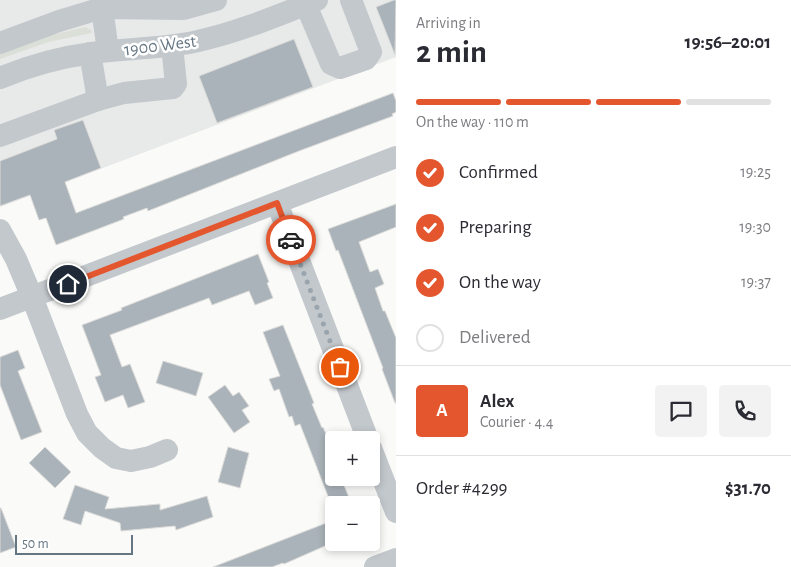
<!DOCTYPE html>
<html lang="en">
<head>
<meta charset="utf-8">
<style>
	:root { --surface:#fff; --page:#f2f2f3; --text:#2b2b33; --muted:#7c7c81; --line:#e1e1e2; --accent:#e4572e }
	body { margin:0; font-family:"Alegreya Sans",sans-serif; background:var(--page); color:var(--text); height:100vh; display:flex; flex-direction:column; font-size:19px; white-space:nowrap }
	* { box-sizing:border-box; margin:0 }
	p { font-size:16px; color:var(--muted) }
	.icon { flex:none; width:28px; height:28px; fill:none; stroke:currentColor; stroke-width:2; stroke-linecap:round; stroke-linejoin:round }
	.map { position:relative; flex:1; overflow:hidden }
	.sheet { display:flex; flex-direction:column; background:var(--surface); width:395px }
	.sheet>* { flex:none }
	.fabs { position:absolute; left:325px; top:431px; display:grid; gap:10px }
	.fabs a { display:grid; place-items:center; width:55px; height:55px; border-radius:5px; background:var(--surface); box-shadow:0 2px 8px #0003; font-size:25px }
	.scale { position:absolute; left:15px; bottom:12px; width:118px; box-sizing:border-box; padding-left:5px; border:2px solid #657683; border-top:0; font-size:14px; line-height:18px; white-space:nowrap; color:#657683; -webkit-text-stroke:4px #fff; paint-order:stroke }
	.pin { position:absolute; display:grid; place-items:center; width:42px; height:42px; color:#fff; margin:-21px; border:2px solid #fff; border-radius:50%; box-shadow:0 1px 5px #0007 }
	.courier { position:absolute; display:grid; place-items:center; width:50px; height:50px; margin:-25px; border:4px solid #e4572e; border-radius:50%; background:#fff; color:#222; box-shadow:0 1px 6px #0007 }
	.overview em { font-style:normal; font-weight:700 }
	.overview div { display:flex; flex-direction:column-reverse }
	.overview { display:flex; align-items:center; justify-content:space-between; height:85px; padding:0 20px }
	h1 { font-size:32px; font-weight:700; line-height:38px }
	.bar { display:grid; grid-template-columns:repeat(4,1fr); gap:8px 5px; align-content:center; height:60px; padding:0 20px }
	.bar i { height:6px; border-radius:4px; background:var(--line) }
	.bar .current { background:var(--accent) }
	.bar p { grid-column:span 4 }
	.line { display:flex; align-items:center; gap:12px; padding:0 20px; border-top:1px solid var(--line) }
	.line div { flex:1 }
	.round { display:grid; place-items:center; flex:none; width:52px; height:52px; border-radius:5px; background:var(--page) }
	ol { padding:0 20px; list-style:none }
	li { display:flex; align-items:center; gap:15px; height:55px }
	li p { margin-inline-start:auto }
	li .icon { padding:5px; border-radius:50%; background:var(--accent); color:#fff; stroke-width:4 }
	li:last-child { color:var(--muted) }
	li i { width:28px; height:28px; border:2px solid var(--line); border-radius:50% }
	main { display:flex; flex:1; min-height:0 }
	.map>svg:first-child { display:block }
	.built { fill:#e8e9e9 }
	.green { fill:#dadfd7 }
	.building { fill:#aab3b9; stroke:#dcdcda }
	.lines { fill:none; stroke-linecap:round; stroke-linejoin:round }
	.minor { stroke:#c3c8cc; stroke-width:22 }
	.done { stroke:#99a4ac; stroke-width:5; stroke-dasharray:0 9 }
	.route { stroke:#e4572e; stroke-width:6 }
	.labels { text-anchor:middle; stroke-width:5; stroke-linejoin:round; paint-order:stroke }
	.street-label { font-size:18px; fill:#657683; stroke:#fff }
</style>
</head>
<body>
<main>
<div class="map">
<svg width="396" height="567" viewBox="0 0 396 567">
	<rect width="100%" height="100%" fill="#fafaf8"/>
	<path class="built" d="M0 0H396V57L0 207Z"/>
	<path class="green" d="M85 27 91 30 92 33 48 42 0 59V50L24 42Z"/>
	<g class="building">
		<path d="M394 0H396L395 55 376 7Z"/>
		<path d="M294 39 313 87 217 123 199 76Z"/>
		<path d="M393 93 396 101V112L392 114 393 116 299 151 148 211 147 208 123 217 124 219 56 245 46 218 39 220 30 195 0 206V161L57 139 54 130 83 120 101 168 65 182 76 213Z"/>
		<path d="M396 204V227L359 242 370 272 378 269 384 284 375 288 383 311H385L396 338V403H395L382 369 383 368 338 250 336 251 328 229Z"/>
		<path d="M258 254 269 282 267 283 273 298 255 305 249 291 212 305 209 298 110 335 122 367 130 364 145 402 128 408 123 395 105 402 95 377 101 375 82 325 122 310 121 308Z"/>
		<path d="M283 325 314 403 312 404 322 428 323 427 334 454V478H341L352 505H334L333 509 300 424 295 426 292 416 289 417 279 389 274 391 269 379 280 376 263 332Z"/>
		<path d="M18 350 25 368 18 371 42 432 21 440 0 385V357Z"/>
		<path d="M163 361 203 373 196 396 156 383Z"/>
		<path d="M225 385 233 396 239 392 249 406 242 410 250 422 234 433 208 397Z"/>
		<path d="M45 447 71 472 55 488 29 463Z"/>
		<path d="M228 447 249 453 240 488 218 482Z"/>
		<path d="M75 485 109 497 105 509 160 504V510L207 496 213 517 176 530 175 526 121 531 120 523 85 511 81 525 63 519Z"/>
		<path d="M0 508H1L16 547 0 553Z"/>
		<path d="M334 520V542L284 564 283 563 272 567H213Z"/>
	</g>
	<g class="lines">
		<g class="minor">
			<path d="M306 5 331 64 340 68 366 59 371 52 351 0"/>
			<path d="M102 8 108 51"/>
			<path d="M0 43 59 21 102 8 184 9 216 0"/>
			<path d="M90 53 98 100"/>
			<path d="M0 78C29 66 61 57 92 53 127 48 164 49 198 41 239 32 279 15 317 0"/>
			<path d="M0 136 98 100 124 93 173 88 176 84 172 46"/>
			<path d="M277 203 368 440"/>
			<path d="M0 230 16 259 32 297 77 414 87 433 102 448 116 458 131 461 150 457 167 450"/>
			<path d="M0 309 396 157"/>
			<path d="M371 448 396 512"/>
			<path d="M375 567 396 559"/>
		</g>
	</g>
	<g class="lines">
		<path class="done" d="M291 240 340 367"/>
		<path class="route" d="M68 284 277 203 291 240"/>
	</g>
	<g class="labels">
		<g class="street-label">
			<text transform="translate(160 45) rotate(-7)" y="6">1900 West</text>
		</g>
	</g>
</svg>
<div class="fabs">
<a>+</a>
<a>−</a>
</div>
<div class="scale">50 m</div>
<div class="pin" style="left:340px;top:367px;background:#ea580c"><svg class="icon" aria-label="bag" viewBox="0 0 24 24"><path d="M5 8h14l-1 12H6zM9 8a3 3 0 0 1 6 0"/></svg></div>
<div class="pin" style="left:68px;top:284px;background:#1f2937"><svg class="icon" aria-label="home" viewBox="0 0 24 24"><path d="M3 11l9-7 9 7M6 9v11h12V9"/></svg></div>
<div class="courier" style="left:291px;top:240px"><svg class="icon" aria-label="car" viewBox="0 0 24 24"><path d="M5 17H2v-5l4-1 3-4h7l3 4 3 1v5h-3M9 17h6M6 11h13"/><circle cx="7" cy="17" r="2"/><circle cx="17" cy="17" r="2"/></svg></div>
</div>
<section class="sheet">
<div class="overview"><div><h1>2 min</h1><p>Arriving in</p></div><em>19:56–20:01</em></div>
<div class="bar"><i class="current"></i><i class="current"></i><i class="current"></i><i></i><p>On the way · 110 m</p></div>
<ol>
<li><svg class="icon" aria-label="check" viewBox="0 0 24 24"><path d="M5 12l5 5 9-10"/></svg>Confirmed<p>19:25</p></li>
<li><svg class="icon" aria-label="check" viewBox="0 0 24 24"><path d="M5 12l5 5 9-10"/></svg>Preparing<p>19:30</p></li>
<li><svg class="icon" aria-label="check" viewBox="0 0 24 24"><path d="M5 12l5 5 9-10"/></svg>On the way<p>19:37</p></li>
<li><i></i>Delivered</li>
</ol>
<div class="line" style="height:90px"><b class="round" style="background:var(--accent);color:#fff">A</b><div><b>Alex</b><p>Courier · 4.4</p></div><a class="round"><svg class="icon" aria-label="chat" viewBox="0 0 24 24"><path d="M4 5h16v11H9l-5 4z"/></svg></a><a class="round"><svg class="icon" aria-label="phone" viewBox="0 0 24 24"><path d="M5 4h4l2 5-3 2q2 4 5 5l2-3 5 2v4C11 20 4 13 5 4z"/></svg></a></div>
<div class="line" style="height:65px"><div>Order #4299</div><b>$31.70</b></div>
</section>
</main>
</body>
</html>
